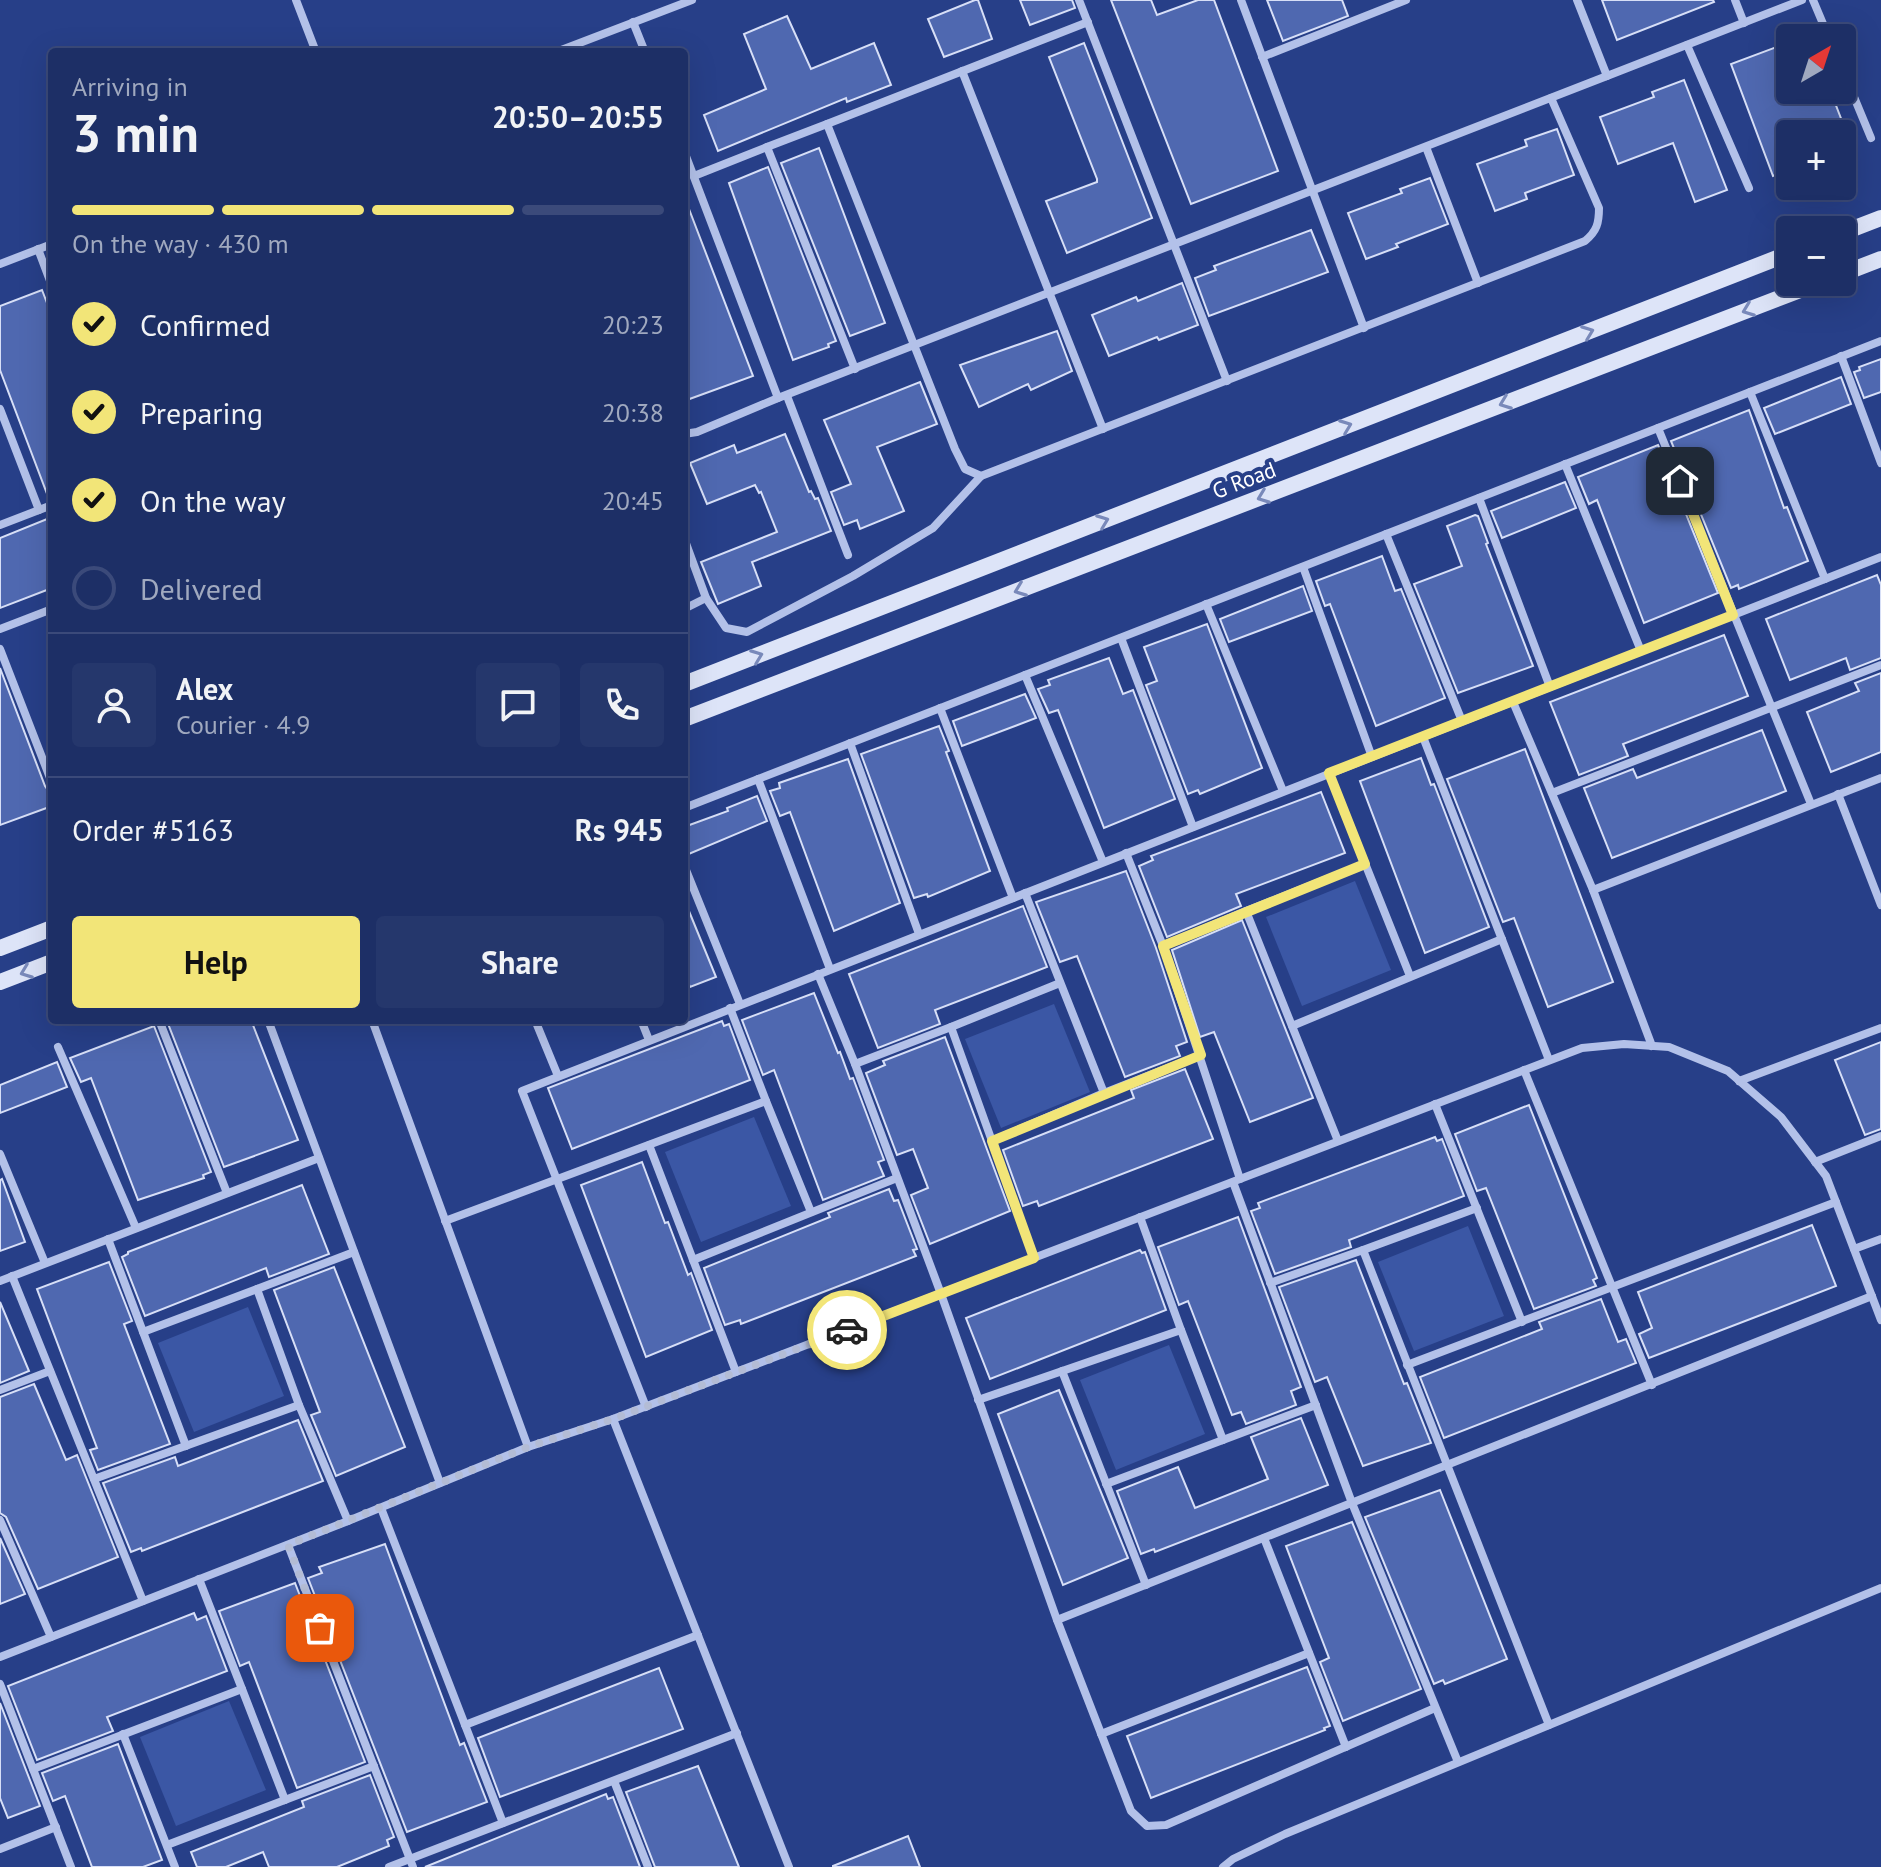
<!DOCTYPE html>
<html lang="en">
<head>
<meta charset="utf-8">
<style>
	:root { --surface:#1d2f66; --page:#25376c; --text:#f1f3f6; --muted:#a0a9bf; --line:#3b4a7a; --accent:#f2e578 }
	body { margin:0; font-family:"PT Sans",sans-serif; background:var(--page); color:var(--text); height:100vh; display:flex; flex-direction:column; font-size:30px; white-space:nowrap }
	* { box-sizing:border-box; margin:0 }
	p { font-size:26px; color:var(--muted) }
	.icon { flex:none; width:44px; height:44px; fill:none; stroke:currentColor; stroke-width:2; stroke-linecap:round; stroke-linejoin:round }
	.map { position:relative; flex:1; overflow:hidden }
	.side { position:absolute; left:48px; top:48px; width:640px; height:976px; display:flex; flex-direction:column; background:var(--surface); border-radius:8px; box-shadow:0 8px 32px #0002,0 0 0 2px var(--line) }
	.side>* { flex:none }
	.needle { width:52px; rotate:39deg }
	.controls { position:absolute; left:1776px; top:24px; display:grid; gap:16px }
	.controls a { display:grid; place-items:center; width:80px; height:80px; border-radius:8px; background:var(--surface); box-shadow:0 8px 32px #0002,0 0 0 2px var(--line); font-size:40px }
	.pin { position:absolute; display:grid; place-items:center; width:68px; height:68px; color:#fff; margin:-34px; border-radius:16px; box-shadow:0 4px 12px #0006 }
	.courier { position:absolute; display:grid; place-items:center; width:80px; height:80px; margin:-40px; border:6px solid #f2e578; border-radius:50%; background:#fff; color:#222; box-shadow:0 2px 10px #0007 }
	.overview em { font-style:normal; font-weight:700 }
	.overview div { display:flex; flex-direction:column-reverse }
	.overview { display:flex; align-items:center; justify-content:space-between; height:136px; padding:0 24px }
	h1 { font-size:52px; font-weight:700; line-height:60px }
	.bar { display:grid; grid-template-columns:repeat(4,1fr); gap:12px 8px; align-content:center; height:96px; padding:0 24px }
	.bar i { height:10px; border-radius:6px; background:var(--line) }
	.bar .on { background:var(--accent) }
	.bar p { grid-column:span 4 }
	.line { display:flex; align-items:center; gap:20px; padding:0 24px; border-top:2px solid var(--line) }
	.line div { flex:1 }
	.round { display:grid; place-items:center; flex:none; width:84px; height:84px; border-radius:8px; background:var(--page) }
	ol { padding:0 24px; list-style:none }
	li { display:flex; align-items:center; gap:24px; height:88px }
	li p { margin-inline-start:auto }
	li .icon { padding:8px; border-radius:50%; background:var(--accent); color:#111; stroke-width:4 }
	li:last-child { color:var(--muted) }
	li i { width:44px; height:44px; border:4px solid var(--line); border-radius:50% }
	.primary-button { display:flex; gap:16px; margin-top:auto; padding:16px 24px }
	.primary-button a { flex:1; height:92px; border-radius:8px; background:var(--accent); color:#111; font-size:32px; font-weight:700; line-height:92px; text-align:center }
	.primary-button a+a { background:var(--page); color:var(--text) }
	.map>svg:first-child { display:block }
	.green { fill:#3b57a5 }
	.building { fill:#4f68b0; stroke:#d7dff7; stroke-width:2 }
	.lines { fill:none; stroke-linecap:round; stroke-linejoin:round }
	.street { stroke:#b3c1e9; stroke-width:8 }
	.secondary { stroke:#dde4f8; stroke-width:16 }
	.oneway { stroke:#7989ba }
	.done { stroke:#b3bcd5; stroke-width:8; stroke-dasharray:0 14.4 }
	.route { stroke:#f2e578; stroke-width:10 }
	.labels { text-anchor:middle; stroke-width:8; stroke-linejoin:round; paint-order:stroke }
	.street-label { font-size:22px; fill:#fff; stroke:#273f88 }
</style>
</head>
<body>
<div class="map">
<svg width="1881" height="1867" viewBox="0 0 1881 1867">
	<rect width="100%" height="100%" fill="#273f88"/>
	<g class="green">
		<path d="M1355 881 1391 970 1302 1006 1266 917Z"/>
		<path d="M1054 1004 1090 1092 1001 1128 965 1039Z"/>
		<path d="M754 1117 791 1206 701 1242 665 1152Z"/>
		<path d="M1468 1226 1504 1316 1414 1351 1378 1262Z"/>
		<path d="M248 1307 284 1396 194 1432 158 1343Z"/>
		<path d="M1169 1345 1205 1434 1116 1470 1080 1380Z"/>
		<path d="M229 1701 266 1790 176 1826 140 1737Z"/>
	</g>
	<g class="building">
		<path d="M975 0H978L992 39 944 57 928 19Z"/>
		<path d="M1020 0H1072L1075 8 1030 25Z"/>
		<path d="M1111 0H1151L1157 15 1198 0H1214L1278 171 1191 204Z"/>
		<path d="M1267 0H1342L1348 16 1283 41Z"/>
		<path d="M1602 0H1713L1714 2 1617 40Z"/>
		<path d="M787 16 811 69 874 43 891 85 847 102 846 98 718 151 704 115 766 89 744 34Z"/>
		<path d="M1790 42V90H1830L1847 134H1790V169L1773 176 1731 64Z"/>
		<path d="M1084 43 1152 218 1067 253 1046 201 1097 182V179L1049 57Z"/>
		<path d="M1684 80 1727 190 1695 202 1673 143 1618 164 1600 117 1654 97 1652 92Z"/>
		<path d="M1557 129 1574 175 1525 193 1527 199 1495 211 1477 164 1527 146 1525 140Z"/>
		<path d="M819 148 885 323 850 336 781 163Z"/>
		<path d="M768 167 836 341 828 344 829 347 793 360 729 183Z"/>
		<path d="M1430 178 1448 224 1396 244 1398 247 1366 259 1348 213 1402 193 1400 189Z"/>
		<path d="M684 196 753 376 684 401Z"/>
		<path d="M1311 230 1328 272 1209 316 1195 278 1216 270 1214 266Z"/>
		<path d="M1182 283 1198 325 1159 340 1157 337 1109 356 1092 315 1136 297 1138 301Z"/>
		<path d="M42 290 52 316V498L49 499 0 370V306Z"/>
		<path d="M1057 331 1072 371 1031 390 1028 384 979 407 960 365Z"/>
		<path d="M1881 359V392L1864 398 1854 372 1860 370 1859 367Z"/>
		<path d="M1841 377 1851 404 1775 434 1764 408Z"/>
		<path d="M920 382 937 424 877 447 904 511 860 529 857 520 844 525 831 492 851 484 824 420Z"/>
		<path d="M1749 410 1784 508 1787 507 1808 561 1739 589 1738 585 1731 588 1671 441Z"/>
		<path d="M785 434 809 492 811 491 815 499 818 498 831 531 752 562 761 586 718 604 701 562 777 532 761 492 759 493 755 485 707 504 690 463 734 445 737 453Z"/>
		<path d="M1658 445 1718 593 1644 623 1597 500 1589 504 1578 477Z"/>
		<path d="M1565 482 1576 508 1502 538 1491 511Z"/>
		<path d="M1475 515 1478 516 1488 543 1486 544 1533 666 1458 693 1414 584 1462 566 1447 526Z"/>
		<path d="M52 517V588L0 608V538Z"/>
		<path d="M1382 556 1395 591 1401 589 1445 698 1376 726 1330 604 1325 606 1316 581Z"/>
		<path d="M1877 575 1881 585V658L1850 670 1846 658 1790 680 1766 619Z"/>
		<path d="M1303 586 1312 611 1229 642 1220 619Z"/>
		<path d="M1207 624 1262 768 1200 794 1198 790 1188 794 1146 685 1157 681 1144 647Z"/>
		<path d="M1724 635 1748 696 1623 744 1628 756 1579 775 1550 702Z"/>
		<path d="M1109 658 1123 694 1133 690 1175 799 1104 828 1058 710 1049 713 1038 689 1050 685 1048 680Z"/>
		<path d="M0 668 45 786 52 796V806L0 825Z"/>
		<path d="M1881 673V752L1831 772 1807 712 1859 691 1855 683Z"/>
		<path d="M1025 694 1036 718 962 746 953 721Z"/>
		<path d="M939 726 949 751 946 752 990 871 928 897 927 894 914 898 861 754Z"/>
		<path d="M1762 730 1786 791 1612 858 1584 788 1633 769 1637 778Z"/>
		<path d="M1525 749 1613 982 1548 1007 1514 918 1503 922 1447 779Z"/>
		<path d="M1421 758 1431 785 1434 784 1489 927 1425 953 1360 781Z"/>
		<path d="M848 759 900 903 834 931 790 812 780 816 770 791 780 788 779 783Z"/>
		<path d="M1321 792 1345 853 1236 894 1241 906 1167 937 1139 866 1153 860 1151 856Z"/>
		<path d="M757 796 767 821 684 856V827L728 811 727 808Z"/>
		<path d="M1126 871 1156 948 1187 1042 1176 1046 1180 1056 1125 1077 1077 956 1060 962 1036 902Z"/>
		<path d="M684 899 716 977 690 987 684 971Z"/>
		<path d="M1023 906 1047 967 935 1010 940 1024 878 1048 849 974Z"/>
		<path d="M1242 920 1313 1098 1250 1122 1214 1032 1200 1037 1172 950Z"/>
		<path d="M814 993 838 1053 840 1052 850 1079 853 1078 884 1160 878 1162 884 1176 823 1200 774 1070 763 1075 742 1020Z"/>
		<path d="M170 1020H251L298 1140 224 1167 167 1021Z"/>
		<path d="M722 1021 724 1026 729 1024 750 1080 572 1149 548 1088Z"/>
		<path d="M154 1026 211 1172 203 1175 204 1178 138 1200 91 1078 81 1082 70 1058Z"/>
		<path d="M945 1037 1010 1211 930 1244 911 1195 928 1188 913 1149 897 1155 866 1073 885 1065 883 1061Z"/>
		<path d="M1881 1042V1129L1865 1135 1835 1060Z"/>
		<path d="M57 1062 67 1087 0 1113V1085Z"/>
		<path d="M1185 1069 1213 1139 1039 1206 1037 1201 1023 1206 1003 1150 1134 1098 1131 1090Z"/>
		<path d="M1529 1105 1597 1278 1593 1280 1596 1286 1534 1309 1486 1188 1477 1191 1455 1134Z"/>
		<path d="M1435 1137 1437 1141 1442 1139 1464 1196 1349 1240 1351 1247 1275 1274 1251 1211 1260 1208 1258 1203Z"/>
		<path d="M642 1162 665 1223 668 1222 688 1275 691 1273 712 1330 646 1357 581 1185Z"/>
		<path d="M2 1179 25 1242 0 1251V1180Z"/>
		<path d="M302 1185 329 1254 269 1277 266 1268 145 1316 122 1257 128 1254V1252Z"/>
		<path d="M889 1189 894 1201 898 1200 917 1249 913 1250 916 1256 741 1324 740 1320 725 1325 704 1268 830 1217 828 1213Z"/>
		<path d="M1238 1217 1301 1387 1291 1391 1296 1405 1246 1424 1241 1412 1232 1415 1188 1301 1179 1305 1158 1247Z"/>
		<path d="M1812 1225 1836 1286 1649 1358 1639 1334 1652 1328 1638 1292Z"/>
		<path d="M1140 1250 1142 1253 1145 1252 1166 1310 990 1379 966 1318Z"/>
		<path d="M1356 1260 1404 1384 1407 1383 1431 1443 1363 1466 1327 1377 1315 1382 1279 1287Z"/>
		<path d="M109 1262 132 1321 124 1324 170 1444 98 1470 90 1450 97 1448 37 1289Z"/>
		<path d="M334 1267 405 1447 336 1476 311 1415 320 1412 274 1290Z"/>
		<path d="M1601 1299 1618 1342 1626 1339 1636 1363 1444 1438 1420 1377 1542 1329 1539 1322Z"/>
		<path d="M0 1302 29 1371 0 1383Z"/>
		<path d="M34 1384 66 1460 77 1455 118 1557 38 1589 6 1517 0 1513V1397Z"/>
		<path d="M1059 1390 1128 1558 1063 1585 998 1414Z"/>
		<path d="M1301 1418 1328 1485 1155 1552 1154 1549 1141 1554 1117 1491 1178 1467 1195 1508 1268 1479 1251 1437Z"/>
		<path d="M298 1420 323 1481 142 1551 141 1548 131 1552 103 1483 175 1457 178 1466Z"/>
		<path d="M1440 1490 1507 1659 1445 1684 1443 1680 1434 1684 1365 1517Z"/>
		<path d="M1352 1522 1421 1689 1343 1721 1320 1662 1329 1658 1286 1546Z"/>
		<path d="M0 1538 25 1594 0 1604Z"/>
		<path d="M385 1544 460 1745 464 1743 487 1802 407 1832 308 1578 322 1573 319 1567Z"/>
		<path d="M295 1583 365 1762 297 1788 249 1662 240 1666 219 1611Z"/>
		<path d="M194 1613 197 1620 206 1616 227 1671 107 1717 113 1731 37 1760 8 1686Z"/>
		<path d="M1307 1667 1330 1726 1324 1728 1325 1730 1151 1798 1127 1736Z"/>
		<path d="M659 1668 683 1729 500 1797 478 1738Z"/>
		<path d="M0 1703 40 1806 8 1818 0 1798Z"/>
		<path d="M118 1744 162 1860 143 1867H92L65 1796 53 1801 42 1773Z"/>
		<path d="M698 1766 739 1867H655L626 1792Z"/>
		<path d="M370 1775 394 1837 387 1840 389 1846 337 1867H269L263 1852 226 1867H197L191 1852 304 1807 302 1801Z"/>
		<path d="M606 1794 608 1799 613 1797 640 1867H425Z"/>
		<path d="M908 1836 920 1867H833V1866Z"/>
	</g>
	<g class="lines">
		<g class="street">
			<path d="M296 0 316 52"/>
			<path d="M1079 0 1227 381"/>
			<path d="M1241 0 1364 328"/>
			<path d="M1577 0 1607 76 1802 0"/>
			<path d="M1735 0 1744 23"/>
			<path d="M1813 0 1829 38"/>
			<path d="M633 22 645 52"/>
			<path d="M1687 45 1749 188"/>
			<path d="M556 52 692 0"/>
			<path d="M1262 57 1406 0"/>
			<path d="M1842 68 1871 138"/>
			<path d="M962 71 1103 429"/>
			<path d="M827 124 1088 22"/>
			<path d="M767 147 827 124 955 449 965 469 981 476 1585 241C1597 231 1599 223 1599 208L1551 98"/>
			<path d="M1426 147 1478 283"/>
			<path d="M684 151 778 398"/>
			<path d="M694 176 767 147 855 369"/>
			<path d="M38 249 52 286"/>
			<path d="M0 264 52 244"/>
			<path d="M1841 356 1881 463"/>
			<path d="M1750 392 1825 579"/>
			<path d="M787 396 848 555"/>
			<path d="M0 409 39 510 52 505"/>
			<path d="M1658 428 1811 804"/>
			<path d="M684 434 697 432 778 398 1607 76"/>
			<path d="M1565 464 1641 651"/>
			<path d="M1479 498 1550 687"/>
			<path d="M0 525 39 510"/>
			<path d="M1386 534 1462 721"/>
			<path d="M684 538 706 598 726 628 747 632 853 576 933 528 981 476"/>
			<path d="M1303 567 1372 757"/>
			<path d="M1206 604 1283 791"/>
			<path d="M684 609 706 598"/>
			<path d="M0 629 52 609"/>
			<path d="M1121 638 1193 827"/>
			<path d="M0 649 52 783"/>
			<path d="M1025 675 1103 862"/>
			<path d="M1513 702 1593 890 1652 1046"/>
			<path d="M940 708 1013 898"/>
			<path d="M1423 737 1549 1060"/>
			<path d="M850 743 919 934"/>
			<path d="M1329 773 1410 976"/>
			<path d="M758 779 830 969"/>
			<path d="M1552 793 1881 665"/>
			<path d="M1838 794 1881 905"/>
			<path d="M684 808 1881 341"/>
			<path d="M1126 853 1163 946 1246 911 1338 1141"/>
			<path d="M684 865 740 1004"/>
			<path d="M1593 890 1881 778"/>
			<path d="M1025 893 1104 1093 1201 1055"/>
			<path d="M1246 911 1365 864"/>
			<path d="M1163 946 1240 1179"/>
			<path d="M818 974 855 1064 951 1027 1034 1258"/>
			<path d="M159 1020 227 1193"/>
			<path d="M268 1020 440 1483"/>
			<path d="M372 1020 528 1447 613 1419 1582 1048 1624 1044 1669 1047 1728 1071 1781 1117 1826 1176 1881 1320"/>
			<path d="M535 1020 558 1076"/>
			<path d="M641 1020 649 1040"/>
			<path d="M1292 1026 1502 939"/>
			<path d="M951 1027 1060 983"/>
			<path d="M58 1047 136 1228"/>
			<path d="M855 1064 941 1294 1057 1620 1872 1296"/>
			<path d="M1524 1070 1652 1385"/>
			<path d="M1739 1081 1881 1028"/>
			<path d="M766 1101 811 1212"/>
			<path d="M1435 1104 1522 1322"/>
			<path d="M992 1141 1104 1093"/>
			<path d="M649 1145 736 1372"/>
			<path d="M0 1154 45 1263"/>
			<path d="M1815 1162 1881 1136"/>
			<path d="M1233 1182 1352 1503 1458 1762"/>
			<path d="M445 1221 766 1101 730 1008"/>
			<path d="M108 1239 186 1446"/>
			<path d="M1854 1249 1881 1239"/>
			<path d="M1363 1250 1477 1208"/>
			<path d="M693 1260 897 1178"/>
			<path d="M12 1276 143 1601"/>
			<path d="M0 1281 319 1158"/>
			<path d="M1270 1283 1363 1250 1549 1725"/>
			<path d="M1181 1330 1223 1440"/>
			<path d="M143 1332 257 1289"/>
			<path d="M1407 1365 1836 1202"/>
			<path d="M1062 1371 1146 1585"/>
			<path d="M0 1390 50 1371"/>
			<path d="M978 1400 1181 1330 1140 1217"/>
			<path d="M299 1405 348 1521"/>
			<path d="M646 1407 522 1091 1881 557"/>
			<path d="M613 1419 789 1867"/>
			<path d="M94 1479 299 1405 257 1289 354 1252"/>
			<path d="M1106 1484 1316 1405"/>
			<path d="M381 1508 503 1823"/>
			<path d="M0 1520 51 1637"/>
			<path d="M1264 1538 1346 1747"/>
			<path d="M288 1545 413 1867"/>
			<path d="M1057 1620 1131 1811 1147 1826 1166 1825 1435 1708"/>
			<path d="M0 1657 348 1521 528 1447"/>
			<path d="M0 1684 71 1867"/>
			<path d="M242 1689 285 1800"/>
			<path d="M465 1725 698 1635"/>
			<path d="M123 1734 175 1867"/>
			<path d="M1101 1734 1309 1653"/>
			<path d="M33 1769 242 1689 199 1579"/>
			<path d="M614 1781 648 1867"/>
			<path d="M167 1845 374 1766"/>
			<path d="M0 1849 56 1827"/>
			<path d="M389 1867 737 1733"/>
			<path d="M1223 1867 1233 1859 1285 1834 1881 1588"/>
		</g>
		<g class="secondary">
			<path d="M1842 233 1881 218"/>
			<path d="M1842 274 1881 259"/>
			<path d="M684 684 1790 253"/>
			<path d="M684 719 1821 282"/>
			<path d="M0 948 52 928"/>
			<path d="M0 982 52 962"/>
		</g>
	</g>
	<defs><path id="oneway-chevron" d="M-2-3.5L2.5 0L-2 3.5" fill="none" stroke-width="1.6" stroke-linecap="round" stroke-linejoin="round" transform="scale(2)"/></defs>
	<g class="oneway">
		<use href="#oneway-chevron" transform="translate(1748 310) rotate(159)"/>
		<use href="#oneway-chevron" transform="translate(1588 332) rotate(-21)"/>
		<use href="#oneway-chevron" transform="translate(1505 403) rotate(159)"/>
		<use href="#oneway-chevron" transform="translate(1346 426) rotate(-21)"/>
		<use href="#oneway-chevron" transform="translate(1263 497) rotate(159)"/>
		<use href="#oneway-chevron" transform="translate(1103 521) rotate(-21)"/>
		<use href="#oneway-chevron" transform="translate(1020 590) rotate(159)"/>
		<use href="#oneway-chevron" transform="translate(757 656) rotate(-21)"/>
		<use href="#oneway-chevron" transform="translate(26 972) rotate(159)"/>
	</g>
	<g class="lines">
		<path class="done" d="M320 1628 288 1545 528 1447 613 1419 847 1330"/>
		<path class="route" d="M847 1330 1034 1258 992 1141 1201 1055 1163 946 1365 864 1329 773 1733 615 1680 481"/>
	</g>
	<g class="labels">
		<g class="street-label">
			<text transform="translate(1244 480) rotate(-21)" y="8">G Road</text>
		</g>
	</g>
</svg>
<div class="controls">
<a><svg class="needle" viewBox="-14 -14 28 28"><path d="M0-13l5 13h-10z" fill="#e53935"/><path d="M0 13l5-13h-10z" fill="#a0a9bf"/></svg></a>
<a>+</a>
<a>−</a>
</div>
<div class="pin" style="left:320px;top:1628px;background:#ea580c"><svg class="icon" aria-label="bag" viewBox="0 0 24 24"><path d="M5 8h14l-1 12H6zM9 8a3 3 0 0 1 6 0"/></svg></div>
<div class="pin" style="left:1680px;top:481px;background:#1f2937"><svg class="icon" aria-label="home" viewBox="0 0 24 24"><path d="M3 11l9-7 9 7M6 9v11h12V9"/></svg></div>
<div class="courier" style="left:847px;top:1330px"><svg class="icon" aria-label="car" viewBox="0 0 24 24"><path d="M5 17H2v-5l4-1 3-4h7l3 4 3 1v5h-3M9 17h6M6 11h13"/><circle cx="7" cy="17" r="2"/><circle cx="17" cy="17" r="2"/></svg></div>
<section class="side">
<div class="overview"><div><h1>3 min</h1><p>Arriving in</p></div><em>20:50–20:55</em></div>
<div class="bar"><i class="on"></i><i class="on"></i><i class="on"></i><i></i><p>On the way · 430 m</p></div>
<ol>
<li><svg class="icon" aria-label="check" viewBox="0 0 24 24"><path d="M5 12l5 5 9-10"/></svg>Confirmed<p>20:23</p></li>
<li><svg class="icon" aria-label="check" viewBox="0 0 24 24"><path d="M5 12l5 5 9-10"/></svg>Preparing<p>20:38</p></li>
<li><svg class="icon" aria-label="check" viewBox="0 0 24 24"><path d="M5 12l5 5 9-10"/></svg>On the way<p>20:45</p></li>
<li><i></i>Delivered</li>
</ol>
<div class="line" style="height:144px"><a class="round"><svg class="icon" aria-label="person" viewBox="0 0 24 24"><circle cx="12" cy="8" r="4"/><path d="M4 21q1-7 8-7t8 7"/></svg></a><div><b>Alex</b><p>Courier · 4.9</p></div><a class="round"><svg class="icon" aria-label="chat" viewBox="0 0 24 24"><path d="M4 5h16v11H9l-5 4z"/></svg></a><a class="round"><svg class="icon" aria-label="phone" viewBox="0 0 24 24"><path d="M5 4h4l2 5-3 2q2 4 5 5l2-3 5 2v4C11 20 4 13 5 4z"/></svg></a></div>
<div class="line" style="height:104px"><div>Order #5163</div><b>Rs 945</b></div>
<div class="primary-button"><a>Help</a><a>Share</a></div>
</section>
</div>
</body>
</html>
